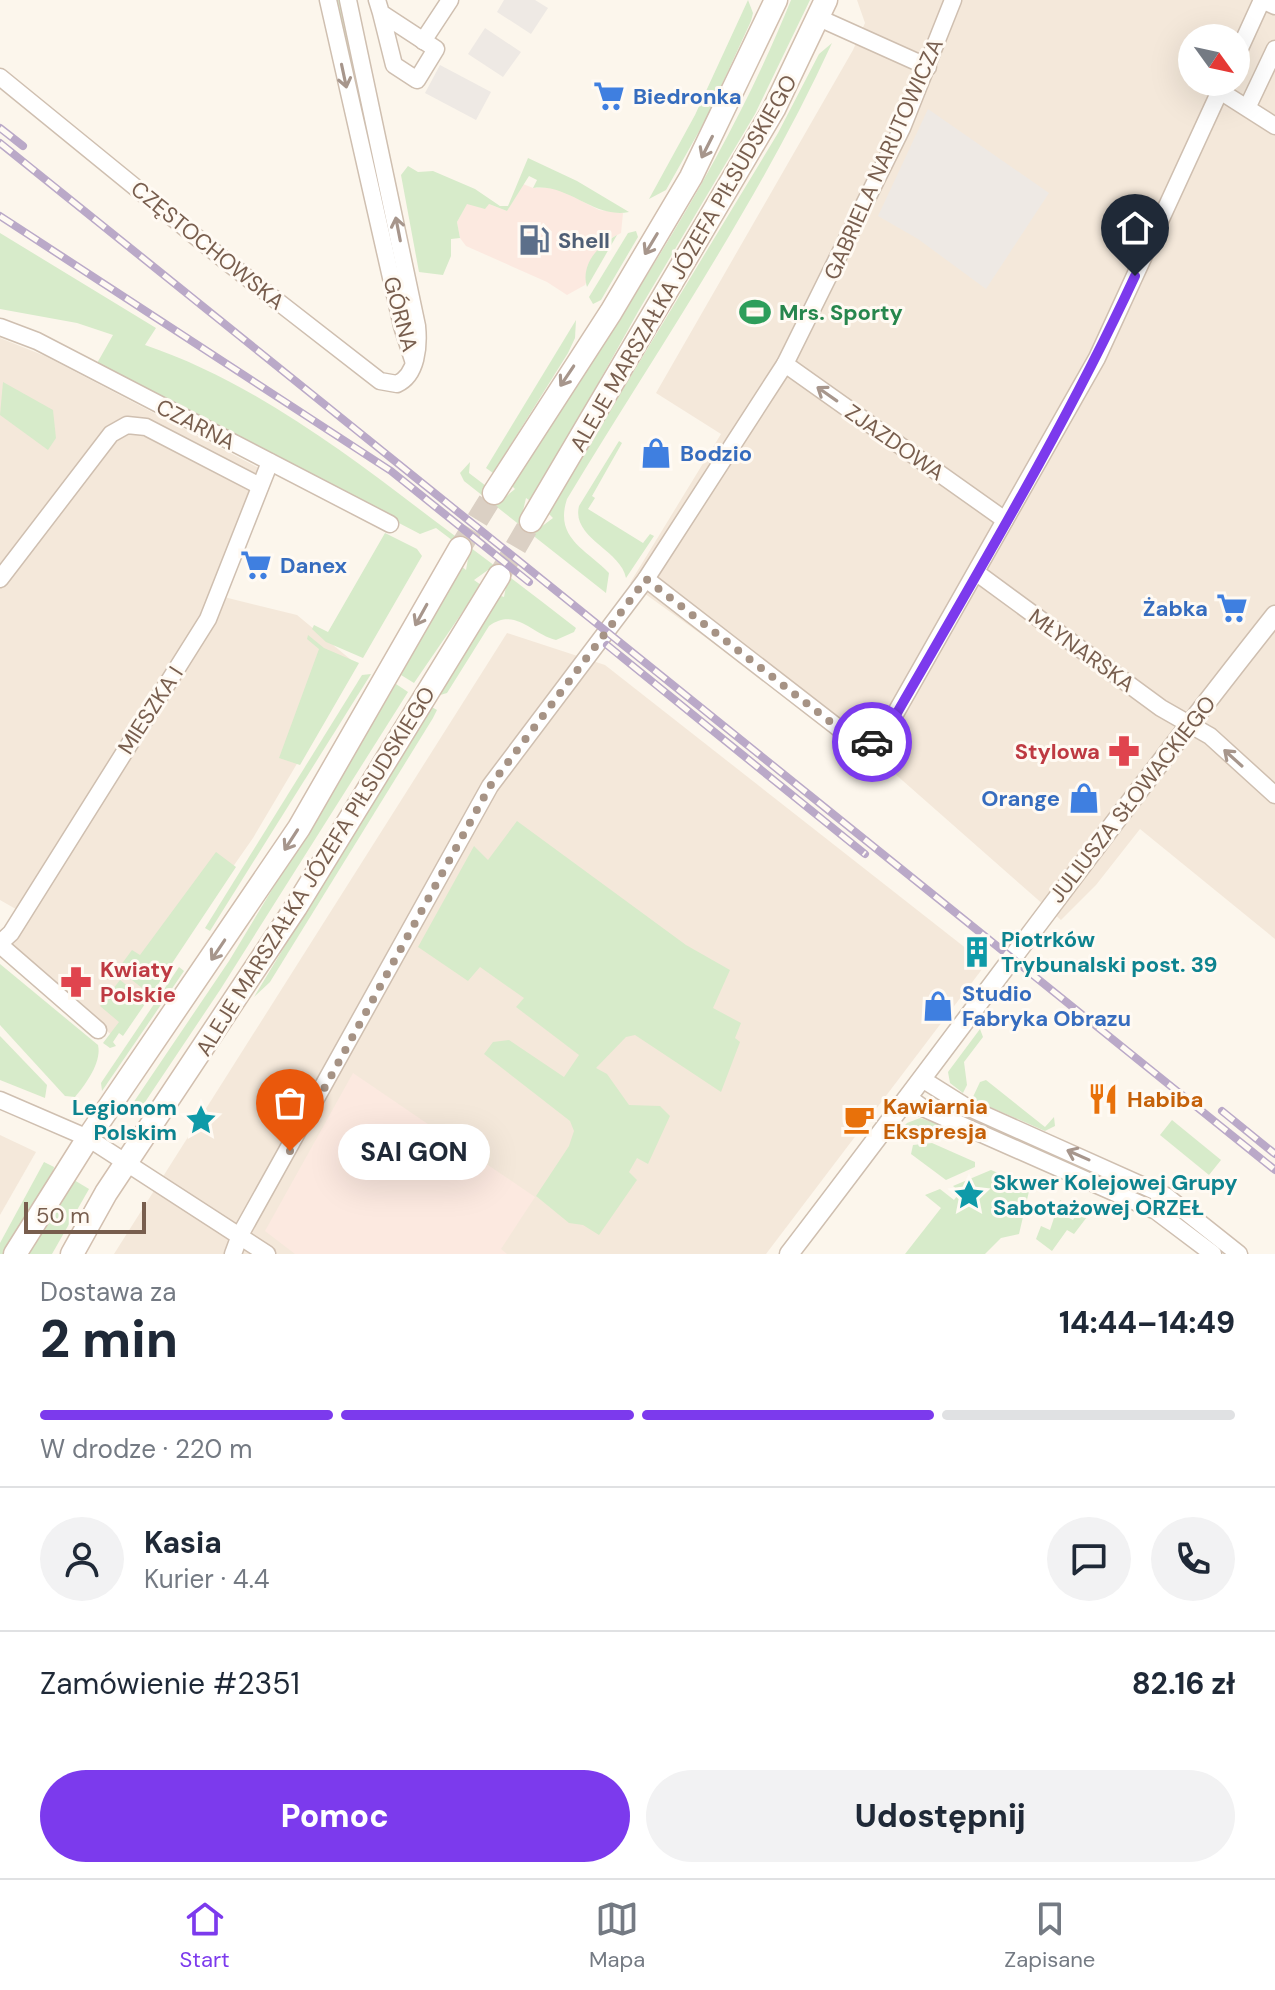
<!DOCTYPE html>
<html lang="pl">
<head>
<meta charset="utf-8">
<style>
	:root { --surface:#fff; --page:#f2f2f3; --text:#1f2937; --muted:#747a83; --line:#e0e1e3; --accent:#7c3aed }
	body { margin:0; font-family:"DM Sans",sans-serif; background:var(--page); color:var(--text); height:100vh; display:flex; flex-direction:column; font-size:30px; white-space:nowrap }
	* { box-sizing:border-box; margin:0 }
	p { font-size:26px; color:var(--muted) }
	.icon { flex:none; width:44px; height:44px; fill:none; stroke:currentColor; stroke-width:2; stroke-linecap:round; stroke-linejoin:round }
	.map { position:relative; height:1254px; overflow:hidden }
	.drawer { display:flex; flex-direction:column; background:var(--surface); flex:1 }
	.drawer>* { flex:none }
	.needle { width:52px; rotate:123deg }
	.tools { position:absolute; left:1178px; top:24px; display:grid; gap:16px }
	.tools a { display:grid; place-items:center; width:72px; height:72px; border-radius:50%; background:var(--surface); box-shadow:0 8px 32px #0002; font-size:40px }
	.scale { position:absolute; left:24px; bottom:20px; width:122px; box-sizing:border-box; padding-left:8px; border:4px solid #785e4e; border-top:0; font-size:22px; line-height:28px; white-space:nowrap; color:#785e4e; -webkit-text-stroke:6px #fffaf3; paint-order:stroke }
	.pin { position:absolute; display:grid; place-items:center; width:68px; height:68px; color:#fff; margin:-82px -34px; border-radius:50% 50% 50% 0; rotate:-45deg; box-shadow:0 0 8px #0007 }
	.pin .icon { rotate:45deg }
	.courier { position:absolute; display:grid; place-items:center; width:80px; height:80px; margin:-40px; border:6px solid #7c3aed; border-radius:50%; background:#fff; color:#222; box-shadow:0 2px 10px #0007 }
	.bubble { position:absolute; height:56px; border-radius:28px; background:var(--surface); box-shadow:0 8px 32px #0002; font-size:26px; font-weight:800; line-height:56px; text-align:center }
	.headline em { font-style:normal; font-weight:800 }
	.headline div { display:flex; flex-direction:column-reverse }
	.headline { display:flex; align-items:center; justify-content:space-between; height:136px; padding:0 40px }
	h1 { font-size:52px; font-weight:800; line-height:60px }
	.bar { display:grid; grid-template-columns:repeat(4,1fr); gap:12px 8px; align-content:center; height:96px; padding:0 40px }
	.bar i { height:10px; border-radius:6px; background:var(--line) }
	.bar .current { background:var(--accent) }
	.bar p { grid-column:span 4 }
	.line { display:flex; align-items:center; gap:20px; padding:0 40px; border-top:2px solid var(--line) }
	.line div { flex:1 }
	.round { display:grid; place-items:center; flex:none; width:84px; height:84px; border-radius:42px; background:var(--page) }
	.button { display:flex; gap:16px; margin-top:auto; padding:16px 40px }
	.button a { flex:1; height:92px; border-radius:48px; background:var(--accent); color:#fff; font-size:32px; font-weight:800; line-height:92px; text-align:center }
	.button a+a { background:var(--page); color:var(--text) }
	.dock { display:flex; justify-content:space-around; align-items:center; height:112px; border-top:2px solid var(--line); background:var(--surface); font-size:22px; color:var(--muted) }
	.dock a { display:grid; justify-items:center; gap:4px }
	.dock .current { color:var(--accent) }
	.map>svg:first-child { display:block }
	.residential { fill:#f4e8da; fill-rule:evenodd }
	.commercial { fill:#fce9e0 }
	.industrial { fill:#eee9e4 }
	.green { fill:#d7ebca }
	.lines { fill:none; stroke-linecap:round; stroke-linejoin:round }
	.secondary-tunnel { stroke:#dbd0c4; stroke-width:22; stroke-dasharray:22 11; stroke-linecap:butt }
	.minor-casing { stroke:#cfbfb0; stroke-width:19 }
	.tertiary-casing { stroke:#cfbfb0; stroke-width:21 }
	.secondary-casing { stroke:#d2bfaf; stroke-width:25 }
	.minor { stroke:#fff; stroke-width:16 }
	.tertiary { stroke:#fff; stroke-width:18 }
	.secondary { stroke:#fff; stroke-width:22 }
	.rail-casing { stroke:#baa9c8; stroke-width:8 }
	.rail { stroke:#fffaf3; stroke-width:5; stroke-dasharray:15; stroke-linecap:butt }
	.oneway { stroke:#a7968c }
	.done { stroke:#a69385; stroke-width:8; stroke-dasharray:0 14.4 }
	.route { stroke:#7c3aed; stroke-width:10 }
	.labels { text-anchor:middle; stroke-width:6; stroke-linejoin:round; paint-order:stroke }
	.shop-label { font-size:22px; font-weight:bold; fill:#366cbe; stroke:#fffaf3; text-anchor:start }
	.street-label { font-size:22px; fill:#785e4e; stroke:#fffaf3 }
	.service-label { font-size:22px; font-weight:bold; fill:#4e5e75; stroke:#fffaf3; text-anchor:start }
	.leisure-label { font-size:22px; font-weight:bold; fill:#27864d; stroke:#fffaf3; text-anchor:start }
	.health-label { font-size:22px; font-weight:bold; fill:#be3a42; stroke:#fffaf3; text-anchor:end }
	.culture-label { font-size:22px; font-weight:bold; fill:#0d838f; stroke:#fffaf3; text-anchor:start }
	.food-label { font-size:22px; font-weight:bold; fill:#c56008; stroke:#fffaf3; text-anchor:start }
</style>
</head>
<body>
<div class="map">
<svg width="1275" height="1254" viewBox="0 0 1275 1254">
	<rect width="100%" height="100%" fill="#fcf6ec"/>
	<g class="residential">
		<path d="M857 0H1275V939L1140 829 1096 885 1061 920 894 773 630 583 721 434 656 393 853 50 865 23ZM1192 38H1236V82H1192Z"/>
		<path d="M0 338 45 356 274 476 224 597 297 615 356 664 253 838 114 1037 6 947 21 912 0 900Z"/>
		<path d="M507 633 605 665 986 964 766 1254H114Z"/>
		<path d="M0 1135 36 1152 0 1215Z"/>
	</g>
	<g class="commercial">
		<path d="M523 184 533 188 555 187 599 210 623 213 621 233 604 242 585 285 567 295 547 282 466 246 460 238 457 222 467 203 489 204 507 211Z"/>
		<path d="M353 1073 535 1197 501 1249 507 1254H295L265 1231Z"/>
	</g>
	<g class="industrial">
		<path d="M504 0H535L548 8 531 34 497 12Z"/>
		<path d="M485 28 521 52 503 77 468 54Z"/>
		<path d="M440 65 491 92 476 120 425 93Z"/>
		<path d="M928 109 1049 193 986 289 918 239 878 216Z"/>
	</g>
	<g class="green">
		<path d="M333 0H343L409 320Z"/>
		<path d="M748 0 753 13 751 21 706 119 666 190 649 199 695 115Z"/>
		<path d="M791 0H810L755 114 639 310 532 502 526 498 522 515 541 527 553 518 548 513 778 133 819 54 832 43C759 202 657 350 567 499 554 538 586 549 609 573L606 593 464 481 460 473 470 462 469 473 503 499 515 489 510 484C614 328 721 174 791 0Z"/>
		<path d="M528 158 577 181 629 212C593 219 569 183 533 188L537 180 529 176 507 211 489 204 485 209 467 204 457 222 460 238 451 239V256L443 275 419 272 401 175 408 166 418 172 433 171 475 189 500 206H508Z"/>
		<path d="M636 231 638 237 601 300 593 304 589 297 628 233Z"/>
		<path d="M0 233 156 328 145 345C251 381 343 451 431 518 479 554 528 590 576 628L574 632 556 640C531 634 516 607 489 626L447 693 437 696 498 595 504 597 507 581 488 570 474 580 481 585 414 683 401 675 461 566 466 570 469 553 436 528 420 534 96 365 113 335 77 323 0 309Z"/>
		<path d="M617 235 587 287C580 264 599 245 617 235Z"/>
		<path d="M576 320 575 338 568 353 493 473 486 468Z"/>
		<path d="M3 382 53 410 56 438 48 450 0 415Z"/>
		<path d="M619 441 622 443 592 496 595 498 588 509 643 543 650 534 654 536 626 578C621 550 571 538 579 506Z"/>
		<path d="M385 533 417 549 422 556 363 658 326 642 312 629 314 625 328 632Z"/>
		<path d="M308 635 324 648 359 663 300 765 279 758 319 649 307 639Z"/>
		<path d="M371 674 210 931 205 928 362 675Z"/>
		<path d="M396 684 408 692 220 990 135 1117 127 1112 229 961Z"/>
		<path d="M430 706 437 710 433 718 270 982 254 997Z"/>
		<path d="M517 821 686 945 730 970 713 1008 741 1023 735 1038 740 1042 721 1092 635 1035 626 1037 596 1068 607 1074 629 1105 660 1106 670 1116 648 1164 637 1158 629 1172 637 1180 599 1235 583 1225 569 1223 536 1196 569 1146 574 1131 570 1121 484 1054 493 1042 509 1040 564 1077 579 1055 516 1007 524 998 480 967 468 981 418 947 474 846 488 860Z"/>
		<path d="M216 852 236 867 151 995 118 969 132 950 140 955Z"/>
		<path d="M0 964 98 1045C102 1062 86 1084 75 1097L65 1096 0 1025Z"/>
		<path d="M179 967 184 971 102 1091 101 1083Z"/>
		<path d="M120 980 147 1001 123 1036 119 1033 113 1042 116 1046 110 1048 103 1043 119 1022 100 1006Z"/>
		<path d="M980 1029 983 1037 964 1062 967 1085 963 1093 950 1083 948 1072Z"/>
		<path d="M0 1036 47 1085 45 1098 0 1080Z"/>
		<path d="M986 1080 1045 1127 1054 1117 1055 1126 1045 1131 972 1099 980 1082Z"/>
		<path d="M920 1118 948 1127 946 1131 937 1127 893 1138 907 1123Z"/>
		<path d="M1172 1120 1221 1160 1209 1175 1160 1135Z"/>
		<path d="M932 1143 975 1162V1167L946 1180 911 1154 913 1145Z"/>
		<path d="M44 1162 54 1167 53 1172 4 1254H0V1243Z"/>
		<path d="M991 1170 1030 1187 1019 1234 1001 1238 985 1254H905L941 1208 925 1195 940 1189 954 1200 960 1192 953 1186Z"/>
		<path d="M74 1180 89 1189 52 1254H27Z"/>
		<path d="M1060 1200 1069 1205 1065 1216 1073 1220 1080 1209 1090 1213 1074 1234 1067 1230 1052 1251 1036 1239 1041 1226 1050 1230Z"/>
	</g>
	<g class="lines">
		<g class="secondary-tunnel">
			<path d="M460 548 494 493"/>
			<path d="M499 576 531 521"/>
		</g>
		<defs>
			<g id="minor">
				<path d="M328 0 402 326 413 360"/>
				<path d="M377 0 381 13 436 49 417 80 394 65 381 13"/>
				<path d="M819 18 928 67"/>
				<path d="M423 41 450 0"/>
				<path d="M1236 57 1262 0 1275 6"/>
				<path d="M0 77 227 262 380 381 397 384C417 375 419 346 417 326L348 0"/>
				<path d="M1220 91 1275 126"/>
				<path d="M1248 106 1275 49"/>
				<path d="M0 327 37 341 390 524"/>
				<path d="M785 364 1005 520"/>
				<path d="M977 573 1161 708 1210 736 1275 795"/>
				<path d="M0 579 111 434 127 425 146 427 260 486"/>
				<path d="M646 579 850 737 863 743 882 737 1097 358 1224 82"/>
				<path d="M0 943 11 933 208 619 270 462"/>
				<path d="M0 945 98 1030"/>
				<path d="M922 1079 965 1106 1166 1196 1239 1254"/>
				<path d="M908 1097 923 1108 1156 1211 1213 1254"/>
				<path d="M0 1100 88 1138 267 1254"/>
				<path d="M233 1254 240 1235 490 786 646 579 785 364 902 128 953 0"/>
			</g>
			<path id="tertiary" d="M789 1254C952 1041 1109 825 1275 615"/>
			<g id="secondary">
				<path d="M494 493 611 312 691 177 776 0"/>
				<path d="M531 521 774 109 826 0"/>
				<path d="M15 1254 88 1138 299 828 460 548"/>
				<path d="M72 1254 106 1193 296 907 499 576"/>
			</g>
		</defs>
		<use href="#minor" class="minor-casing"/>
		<use href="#tertiary" class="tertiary-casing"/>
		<use href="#secondary" class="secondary-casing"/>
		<use href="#minor" class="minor"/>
		<use href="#tertiary" class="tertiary"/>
		<use href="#secondary" class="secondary"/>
		<defs>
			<g id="rail">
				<path d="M0 128 23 146"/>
				<path d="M0 143 1275 1170"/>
				<path d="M0 216 391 471 529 582"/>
				<path d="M607 645 865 854"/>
				<path d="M1222 1111 1275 1154"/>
			</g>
		</defs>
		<use href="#rail" class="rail-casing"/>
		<use href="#rail" class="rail"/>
	</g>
	<defs><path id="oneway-shaft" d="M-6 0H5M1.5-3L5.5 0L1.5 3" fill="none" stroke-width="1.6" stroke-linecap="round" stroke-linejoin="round" transform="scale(2)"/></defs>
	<g class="oneway">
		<use href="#oneway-shaft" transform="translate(344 76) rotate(78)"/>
		<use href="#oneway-shaft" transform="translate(707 147) rotate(117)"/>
		<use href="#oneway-shaft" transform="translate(398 229) rotate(-101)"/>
		<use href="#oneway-shaft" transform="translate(651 244) rotate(121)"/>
		<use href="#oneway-shaft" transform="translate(567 376) rotate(124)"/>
		<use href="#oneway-shaft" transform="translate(827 394) rotate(-145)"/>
		<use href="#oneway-shaft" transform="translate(421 615) rotate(119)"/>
		<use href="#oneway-shaft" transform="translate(1233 758) rotate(-138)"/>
		<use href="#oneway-shaft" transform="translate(291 840) rotate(123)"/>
		<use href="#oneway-shaft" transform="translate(218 950) rotate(124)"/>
		<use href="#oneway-shaft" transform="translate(1078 1155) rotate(-156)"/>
	</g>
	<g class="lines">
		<path class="done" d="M290 1151 490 786 646 579 850 737 872 742"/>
		<path class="route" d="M872 742 886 732C972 582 1062 433 1135 276"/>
	</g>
	<defs>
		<symbol id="supermarket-bare" viewBox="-9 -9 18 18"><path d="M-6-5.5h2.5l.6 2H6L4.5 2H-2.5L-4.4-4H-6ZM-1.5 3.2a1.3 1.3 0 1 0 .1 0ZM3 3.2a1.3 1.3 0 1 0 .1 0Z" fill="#3f7fe0" stroke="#fffaf3" stroke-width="2.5" paint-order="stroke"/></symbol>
		<symbol id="fuel-bare" viewBox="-9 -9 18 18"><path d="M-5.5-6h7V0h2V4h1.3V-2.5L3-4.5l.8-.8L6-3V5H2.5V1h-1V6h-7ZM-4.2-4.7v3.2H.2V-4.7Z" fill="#5c6f8a" stroke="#fffaf3" stroke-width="2.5" paint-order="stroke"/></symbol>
		<symbol id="stadium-bare" viewBox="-9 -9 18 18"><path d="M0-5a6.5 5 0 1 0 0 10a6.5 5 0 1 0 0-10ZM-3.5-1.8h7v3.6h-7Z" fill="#2e9e5b" stroke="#fffaf3" stroke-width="2.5" paint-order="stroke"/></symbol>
		<symbol id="shop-bare" viewBox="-9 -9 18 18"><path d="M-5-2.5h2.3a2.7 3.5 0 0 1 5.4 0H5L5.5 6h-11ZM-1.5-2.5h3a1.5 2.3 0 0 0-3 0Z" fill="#3f7fe0" stroke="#fffaf3" stroke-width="2.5" paint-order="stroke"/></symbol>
		<symbol id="pharmacy-bare" viewBox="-9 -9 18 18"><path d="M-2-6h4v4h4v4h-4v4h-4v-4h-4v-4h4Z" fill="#e0444e" stroke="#fffaf3" stroke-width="2.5" paint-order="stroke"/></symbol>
		<symbol id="building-bare" viewBox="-9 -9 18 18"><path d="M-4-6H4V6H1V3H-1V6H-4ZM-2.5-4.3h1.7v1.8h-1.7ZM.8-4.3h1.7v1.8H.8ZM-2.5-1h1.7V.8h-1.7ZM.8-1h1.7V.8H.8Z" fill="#0f9aa8" stroke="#fffaf3" stroke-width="2.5" paint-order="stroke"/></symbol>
		<symbol id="restaurant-bare" viewBox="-9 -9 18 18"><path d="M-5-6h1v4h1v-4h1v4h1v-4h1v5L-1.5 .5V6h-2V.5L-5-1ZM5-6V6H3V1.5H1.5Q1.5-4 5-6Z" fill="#e8710a" stroke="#fffaf3" stroke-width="2.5" paint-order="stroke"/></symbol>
		<symbol id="cafe-bare" viewBox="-9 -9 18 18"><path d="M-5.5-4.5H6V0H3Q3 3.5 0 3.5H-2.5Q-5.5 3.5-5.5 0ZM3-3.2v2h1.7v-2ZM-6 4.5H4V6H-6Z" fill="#e8710a" stroke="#fffaf3" stroke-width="2.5" paint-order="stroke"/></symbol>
		<symbol id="sight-bare" viewBox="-9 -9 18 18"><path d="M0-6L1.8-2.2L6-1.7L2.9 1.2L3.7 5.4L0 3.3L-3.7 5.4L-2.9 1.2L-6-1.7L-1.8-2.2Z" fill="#0f9aa8" stroke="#fffaf3" stroke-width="2.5" paint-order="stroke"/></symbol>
	</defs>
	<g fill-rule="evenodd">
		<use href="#supermarket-bare" x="587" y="74" width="44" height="44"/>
		<use href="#fuel-bare" x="512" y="218" width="44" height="44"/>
		<use href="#stadium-bare" x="733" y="290" width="44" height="44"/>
		<use href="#shop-bare" x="634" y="431" width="44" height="44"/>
		<use href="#supermarket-bare" x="234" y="543" width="44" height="44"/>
		<use href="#supermarket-bare" x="1210" y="586" width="44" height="44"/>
		<use href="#pharmacy-bare" x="1102" y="729" width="44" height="44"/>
		<use href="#shop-bare" x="1062" y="776" width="44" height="44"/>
		<use href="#building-bare" x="955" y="930" width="44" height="44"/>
		<use href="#pharmacy-bare" x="54" y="960" width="44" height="44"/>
		<use href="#shop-bare" x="916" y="984" width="44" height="44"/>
		<use href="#restaurant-bare" x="1081" y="1077" width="44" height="44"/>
		<use href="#cafe-bare" x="837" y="1097" width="44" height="44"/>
		<use href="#sight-bare" x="179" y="1098" width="44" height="44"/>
		<use href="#sight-bare" x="947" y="1173" width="44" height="44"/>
	</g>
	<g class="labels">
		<g class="shop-label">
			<text x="633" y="104">Biedronka</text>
			<text x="680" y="461">Bodzio</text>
			<text x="280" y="573">Danex</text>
			<text x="1208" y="616" text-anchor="end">Żabka</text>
			<text x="1060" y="806" text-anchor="end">Orange</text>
			<text x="962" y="1001">Studio<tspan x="962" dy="25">Fabryka Obrazu</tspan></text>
		</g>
		<g class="street-label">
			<text transform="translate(883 159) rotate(-66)" y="8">GABRIELA NARUTOWICZA</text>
			<text transform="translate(208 245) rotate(39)" y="8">CZĘSTOCHOWSKA</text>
			<text transform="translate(683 263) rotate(-60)" y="8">ALEJE MARSZAŁKA JÓZEFA PIŁSUDSKIEGO</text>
			<text transform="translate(401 314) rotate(75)" y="8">GÓRNA</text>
			<text transform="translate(196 424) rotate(27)" y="8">CZARNA</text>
			<text transform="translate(895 442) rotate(35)" y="8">ZJAZDOWA</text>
			<text transform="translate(1082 650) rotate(36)" y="8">MŁYNARSKA</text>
			<text transform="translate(150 710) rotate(-57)" y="8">MIESZKA I</text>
			<text transform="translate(1132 799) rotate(-52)" y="8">JULIUSZA SŁOWACKIEGO</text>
			<text transform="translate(315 871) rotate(-58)" y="8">ALEJE MARSZAŁKA JÓZEFA PIŁSUDSKIEGO</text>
		</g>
		<g class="service-label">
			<text x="558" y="248">Shell</text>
		</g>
		<g class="leisure-label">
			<text x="779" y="320">Mrs. Sporty</text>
		</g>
		<g class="health-label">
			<text x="1100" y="759">Stylowa</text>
			<text x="100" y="977" text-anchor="start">Kwiaty<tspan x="100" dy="25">Polskie</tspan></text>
		</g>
		<g class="culture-label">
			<text x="1001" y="947">Piotrków<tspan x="1001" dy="25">Trybunalski post. 39</tspan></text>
			<text x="177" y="1115" text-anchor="end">Legionom<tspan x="177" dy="25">Polskim</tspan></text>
			<text x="993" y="1190">Skwer Kolejowej Grupy<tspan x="993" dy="25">Sabotażowej ORZEŁ</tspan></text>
		</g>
		<g class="food-label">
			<text x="1127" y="1107">Habiba</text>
			<text x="883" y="1114">Kawiarnia<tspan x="883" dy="25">Ekspresja</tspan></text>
		</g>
	</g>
</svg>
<div class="tools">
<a><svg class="needle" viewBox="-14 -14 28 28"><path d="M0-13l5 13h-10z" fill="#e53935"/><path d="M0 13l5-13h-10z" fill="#747a83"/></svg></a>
</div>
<div class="scale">50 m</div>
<div class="pin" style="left:290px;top:1151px;background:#ea580c"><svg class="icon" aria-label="bag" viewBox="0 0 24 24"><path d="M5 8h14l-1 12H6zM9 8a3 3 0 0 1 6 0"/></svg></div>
<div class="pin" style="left:1135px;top:276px;background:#1f2937"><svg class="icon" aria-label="home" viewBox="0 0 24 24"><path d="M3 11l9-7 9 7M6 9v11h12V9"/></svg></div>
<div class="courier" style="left:872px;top:742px"><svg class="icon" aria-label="car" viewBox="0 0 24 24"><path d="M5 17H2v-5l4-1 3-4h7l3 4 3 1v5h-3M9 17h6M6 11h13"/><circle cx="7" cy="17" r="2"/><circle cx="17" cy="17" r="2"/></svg></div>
<div class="bubble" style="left:338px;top:1124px;width:152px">SAI GON</div>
</div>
<section class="drawer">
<div class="headline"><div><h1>2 min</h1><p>Dostawa za</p></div><em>14:44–14:49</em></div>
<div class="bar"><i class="current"></i><i class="current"></i><i class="current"></i><i></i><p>W drodze · 220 m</p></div>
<div class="line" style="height:144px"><a class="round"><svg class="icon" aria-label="person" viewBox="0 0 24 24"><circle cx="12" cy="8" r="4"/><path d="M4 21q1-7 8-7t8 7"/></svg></a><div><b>Kasia</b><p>Kurier · 4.4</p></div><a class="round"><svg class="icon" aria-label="chat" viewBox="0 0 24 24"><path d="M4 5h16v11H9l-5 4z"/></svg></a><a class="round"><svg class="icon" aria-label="phone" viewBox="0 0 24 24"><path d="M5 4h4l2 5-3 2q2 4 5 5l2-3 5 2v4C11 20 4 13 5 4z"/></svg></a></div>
<div class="line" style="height:104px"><div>Zamówienie #2351</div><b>82.16 zł</b></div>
<div class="button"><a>Pomoc</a><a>Udostępnij</a></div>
</section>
<nav class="dock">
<a class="current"><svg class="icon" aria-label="home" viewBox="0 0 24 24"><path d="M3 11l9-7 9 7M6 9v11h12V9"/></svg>Start</a>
<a><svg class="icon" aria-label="map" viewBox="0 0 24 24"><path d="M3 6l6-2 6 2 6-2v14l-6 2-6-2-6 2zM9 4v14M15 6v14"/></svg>Mapa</a>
<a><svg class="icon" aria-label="saved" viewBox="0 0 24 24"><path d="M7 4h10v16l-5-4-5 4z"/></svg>Zapisane</a>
</nav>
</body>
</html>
